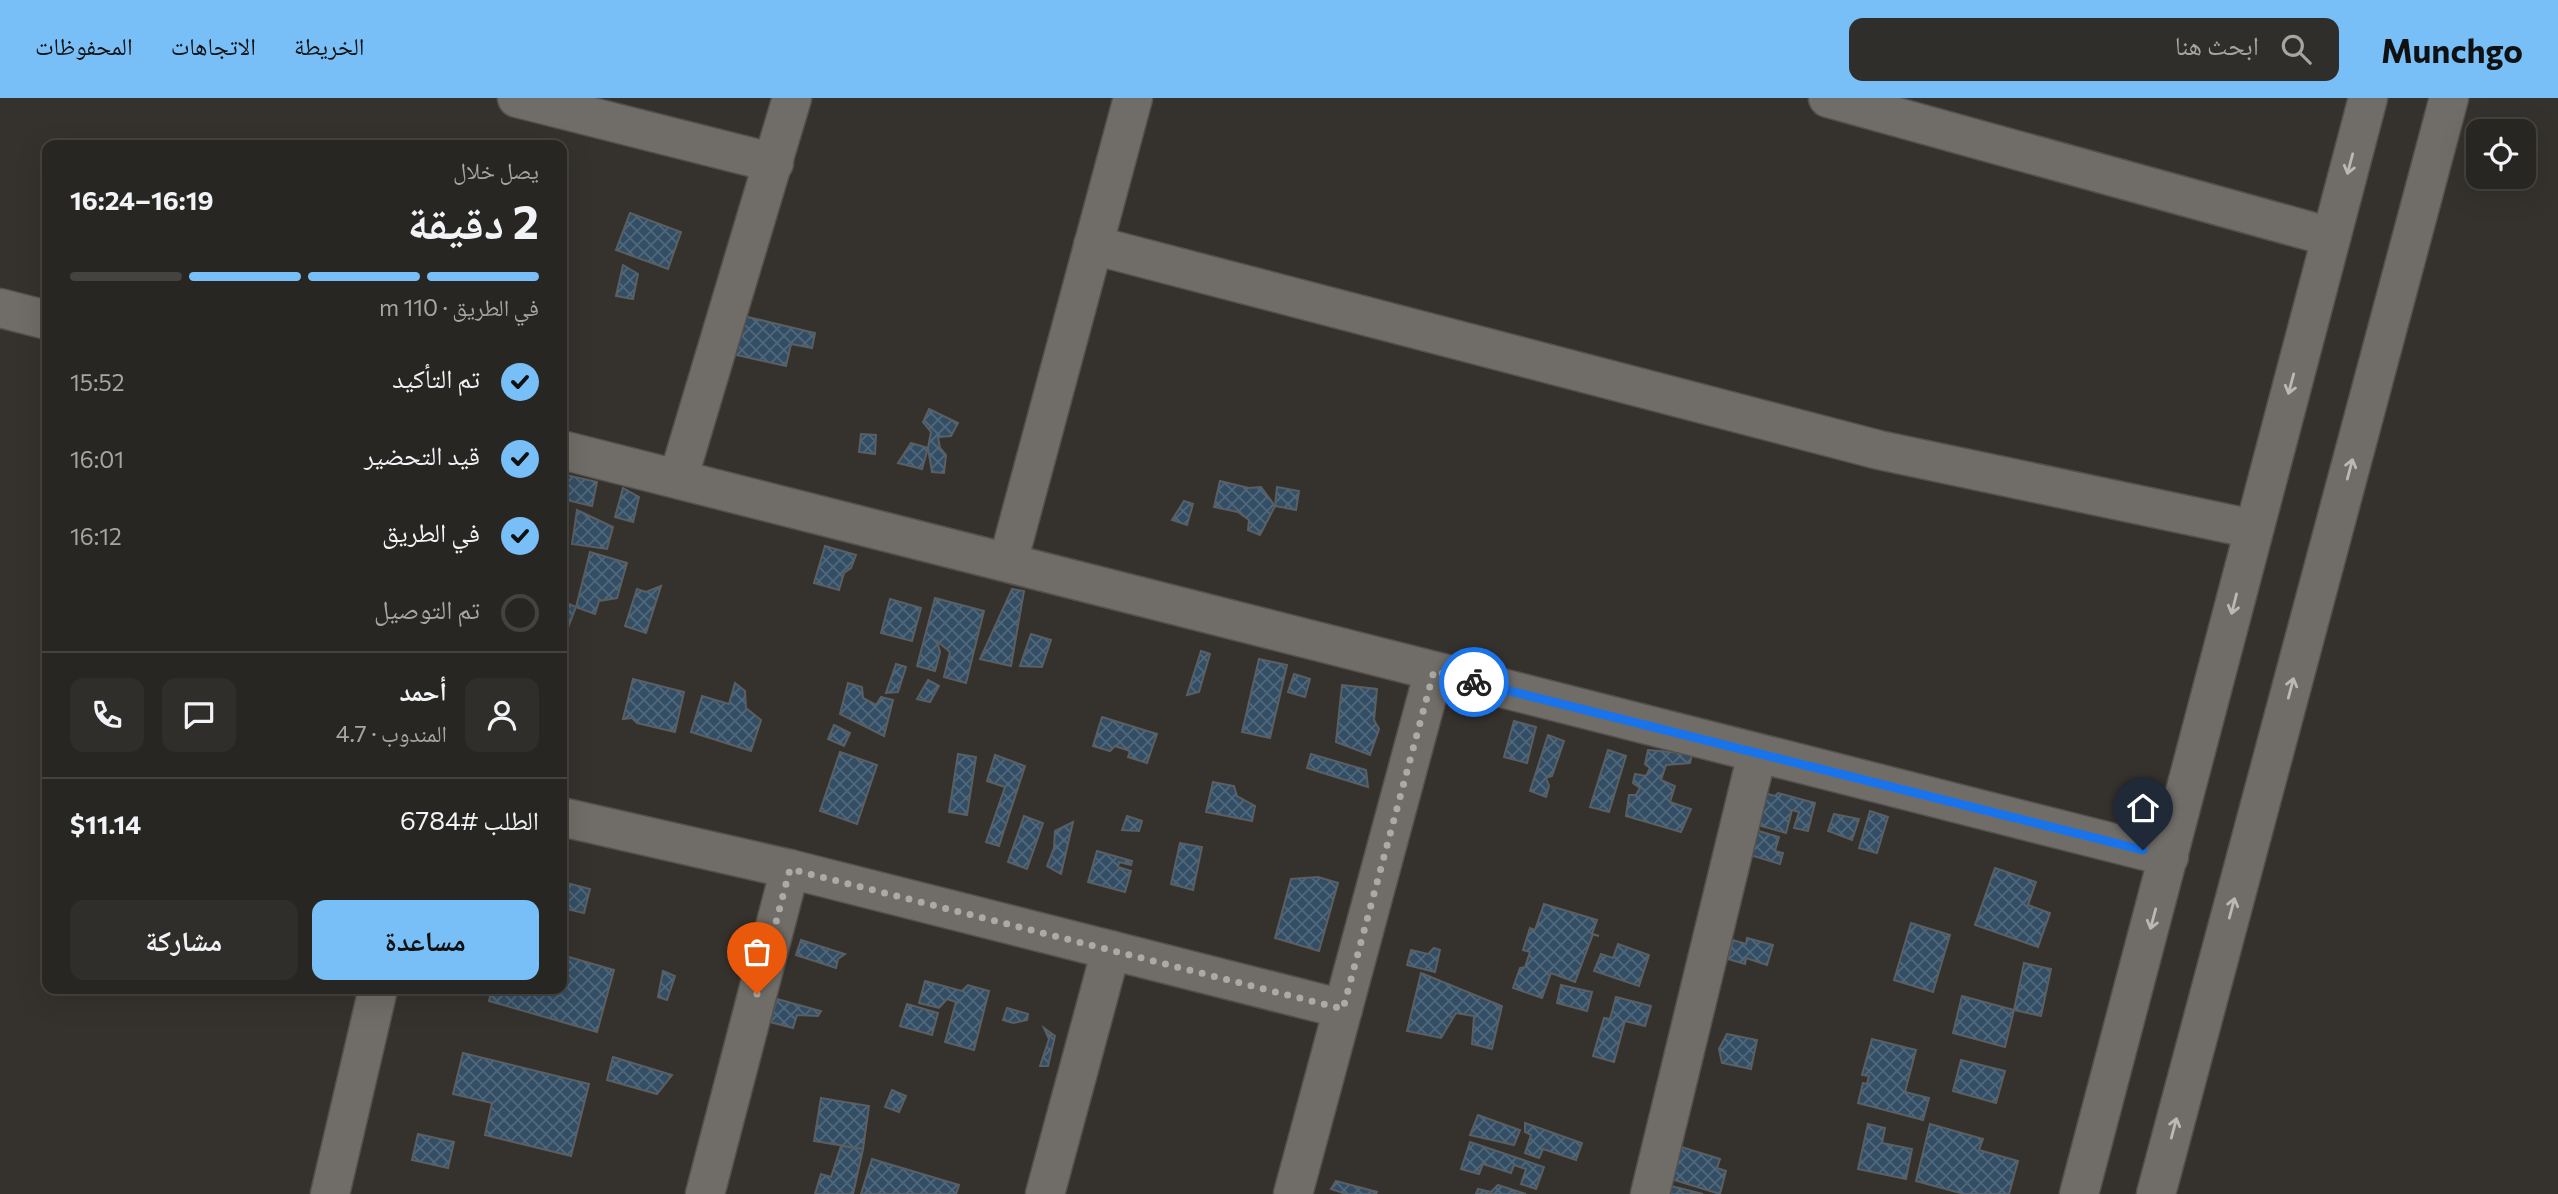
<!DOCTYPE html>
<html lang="ar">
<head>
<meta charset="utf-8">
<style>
	:root { --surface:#282622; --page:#302e2a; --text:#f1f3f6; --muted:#a5a5a5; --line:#444340; --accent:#78bff7 }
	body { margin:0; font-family:Commissioner,"Noto Naskh Arabic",sans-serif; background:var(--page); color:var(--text); direction:rtl; height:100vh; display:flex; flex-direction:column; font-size:26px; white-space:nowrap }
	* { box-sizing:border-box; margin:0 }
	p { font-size:23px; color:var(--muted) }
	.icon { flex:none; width:38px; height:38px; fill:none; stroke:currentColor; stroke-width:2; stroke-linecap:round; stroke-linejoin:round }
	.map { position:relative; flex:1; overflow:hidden; direction:ltr }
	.details { position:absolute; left:42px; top:42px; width:525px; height:854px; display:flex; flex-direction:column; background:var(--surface); border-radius:14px; box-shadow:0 7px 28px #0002,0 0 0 2px var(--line); direction:rtl }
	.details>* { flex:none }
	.buttons { position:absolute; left:2466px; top:21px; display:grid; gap:14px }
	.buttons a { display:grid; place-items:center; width:70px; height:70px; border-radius:14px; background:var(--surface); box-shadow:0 7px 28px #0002,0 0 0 2px var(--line); font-size:35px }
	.pin { position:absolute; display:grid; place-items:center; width:60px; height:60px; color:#fff; margin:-72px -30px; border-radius:50% 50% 50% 0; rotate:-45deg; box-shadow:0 0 7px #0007 }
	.pin .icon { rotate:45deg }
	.courier { position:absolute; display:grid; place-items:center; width:70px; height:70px; margin:-35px; border:5px solid #1a73e8; border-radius:50%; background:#fff; color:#222; box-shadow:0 2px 9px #0007 }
	.headline em { font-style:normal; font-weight:700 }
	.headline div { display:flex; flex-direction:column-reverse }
	.headline { display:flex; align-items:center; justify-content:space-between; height:119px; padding:0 28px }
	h1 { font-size:46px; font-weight:700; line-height:52px }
	.bar { display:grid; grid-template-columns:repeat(4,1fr); gap:10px 7px; align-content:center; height:84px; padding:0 28px }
	.bar i { height:9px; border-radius:5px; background:var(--line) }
	.bar .current { background:var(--accent) }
	.bar p { grid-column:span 4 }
	.line { display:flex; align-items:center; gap:18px; padding:0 28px; border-top:2px solid var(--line) }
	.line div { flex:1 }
	.round { display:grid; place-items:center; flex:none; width:74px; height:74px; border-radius:14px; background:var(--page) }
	ol { padding:0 28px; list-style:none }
	li { display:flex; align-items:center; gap:21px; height:77px }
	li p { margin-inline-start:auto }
	li .icon { padding:7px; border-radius:50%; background:var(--accent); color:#111; stroke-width:4 }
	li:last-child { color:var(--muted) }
	li i { width:38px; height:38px; border:4px solid var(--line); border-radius:50% }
	.button { display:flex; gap:14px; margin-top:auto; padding:14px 28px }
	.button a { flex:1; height:80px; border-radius:14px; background:var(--accent); color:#111; font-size:28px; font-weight:700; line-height:80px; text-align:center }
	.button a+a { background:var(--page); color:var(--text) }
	header { display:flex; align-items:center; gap:42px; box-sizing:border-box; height:98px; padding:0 35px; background:var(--accent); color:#111 }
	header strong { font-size:33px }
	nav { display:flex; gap:38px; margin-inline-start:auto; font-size:24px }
	.search { width:490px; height:63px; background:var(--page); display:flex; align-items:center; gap:18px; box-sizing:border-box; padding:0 24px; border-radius:14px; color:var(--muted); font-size:26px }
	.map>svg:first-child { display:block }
	.building { fill:url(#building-cross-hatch); stroke:#5a5f63; stroke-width:2 }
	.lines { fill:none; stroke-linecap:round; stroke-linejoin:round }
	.street-casing { stroke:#53504d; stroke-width:41 }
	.secondary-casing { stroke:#53504d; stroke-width:41 }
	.street { stroke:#706d68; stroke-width:38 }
	.secondary { stroke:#706d68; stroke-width:38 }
	.oneway { stroke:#bab9b5 }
	.done { stroke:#acaaa7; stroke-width:7; stroke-dasharray:0 12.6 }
	.route { stroke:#1a73e8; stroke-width:9 }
</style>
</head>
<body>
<header>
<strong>Munchgo</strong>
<div class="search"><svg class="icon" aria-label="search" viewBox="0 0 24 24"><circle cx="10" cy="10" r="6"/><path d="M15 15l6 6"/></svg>ابحث هنا</div>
<nav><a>الخريطة</a><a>الاتجاهات</a><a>المحفوظات</a></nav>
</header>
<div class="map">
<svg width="2558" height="1096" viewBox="0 0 2558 1096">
	<defs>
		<pattern id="building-cross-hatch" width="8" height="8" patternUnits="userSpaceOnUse" patternTransform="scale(1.75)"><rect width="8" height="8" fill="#334e64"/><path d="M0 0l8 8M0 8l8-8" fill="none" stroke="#51687a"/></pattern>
	</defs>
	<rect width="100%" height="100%" fill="#35322e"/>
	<g class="building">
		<path d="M630 115 681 134 668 171 616 152Z"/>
		<path d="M623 167 638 176 633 201 616 198Z"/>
		<path d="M731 215 815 235 812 250 791 246 786 268 723 254Z"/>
		<path d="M929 311 958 325 951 338 938 339 940 350 946 357 944 375 932 374 928 350 931 334 923 324Z"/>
		<path d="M861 336 876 337 875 356 859 354Z"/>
		<path d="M911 345 928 350 922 371 898 365Z"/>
		<path d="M562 376 597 384 592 408 562 401Z"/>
		<path d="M1220 383 1249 390 1261 389 1275 408 1260 437 1248 432 1249 422 1238 414 1214 409Z"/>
		<path d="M1277 389 1299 393 1296 412 1275 408Z"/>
		<path d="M623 390 639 399 633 424 615 419Z"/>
		<path d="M1184 403 1193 406 1187 427 1172 422Z"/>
		<path d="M577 412 613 429 607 451 572 446Z"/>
		<path d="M825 448 856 457 851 470 844 475 839 492 814 485Z"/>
		<path d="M590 454 627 465 617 500 599 503 595 516 576 509Z"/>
		<path d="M661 488 646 535 625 528 637 491 646 494Z"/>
		<path d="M1012 491 1024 493 1011 568 980 561Z"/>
		<path d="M935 500 984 513 966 585 944 579 950 554 937 543 940 554 935 573 917 568Z"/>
		<path d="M890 501 921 510 912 543 881 535Z"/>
		<path d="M562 503 576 509 562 545Z"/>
		<path d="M1031 536 1051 542 1042 569 1020 568Z"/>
		<path d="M1201 553 1210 556 1199 594 1187 597Z"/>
		<path d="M1259 561 1287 567 1270 640 1242 634Z"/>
		<path d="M896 566 906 569 898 594 886 595Z"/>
		<path d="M1294 576 1310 581 1305 599 1288 594Z"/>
		<path d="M633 581 684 594 675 634 637 625 632 620 623 621Z"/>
		<path d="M928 582 939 588 930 604 917 601Z"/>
		<path d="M735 585 745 593 746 610 761 622 751 653 691 634 702 598 729 606Z"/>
		<path d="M848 585 862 589 863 600 876 607 881 599 893 602 884 638 840 616Z"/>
		<path d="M1342 587 1377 591 1374 622 1379 631 1370 657 1336 644Z"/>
		<path d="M1102 619 1157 636 1147 665 1128 659 1130 653 1115 648 1110 653 1093 648Z"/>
		<path d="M1514 623 1536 629 1527 665 1504 659Z"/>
		<path d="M834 627 850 635 844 648 828 641Z"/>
		<path d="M1548 637 1564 643 1552 678 1546 680 1549 688 1546 699 1530 693Z"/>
		<path d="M1608 652 1626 658 1609 714 1590 709Z"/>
		<path d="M1648 652 1692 656 1690 665 1666 667 1661 682 1675 688 1670 704 1691 711 1681 734 1626 718 1629 697H1636L1640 690 1633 685 1635 676 1646 678 1650 670 1645 666Z"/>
		<path d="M840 654 877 667 857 726 820 713Z"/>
		<path d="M958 656 976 659 967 717 949 714Z"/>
		<path d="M1311 656 1366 672 1368 689 1307 670Z"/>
		<path d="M995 657 1025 668 999 748 986 744 1005 689 987 683Z"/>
		<path d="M1213 684 1234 688 1237 698 1255 708 1252 723 1206 714Z"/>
		<path d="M1753 692 1775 698 1778 695 1815 705 1808 733 1794 730 1799 714 1792 712 1786 735 1744 723Z"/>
		<path d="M1870 713 1888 719 1877 755 1859 750Z"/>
		<path d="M1834 716 1859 721 1852 742 1828 733Z"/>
		<path d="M1024 718 1043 725 1027 771 1008 764Z"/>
		<path d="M1127 718 1142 723 1139 733 1122 732Z"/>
		<path d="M1073 724 1061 776 1047 768 1054 750 1055 733Z"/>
		<path d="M1755 732 1779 739 1775 753 1783 755 1780 766 1747 756Z"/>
		<path d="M1180 745 1202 749 1193 792 1171 786Z"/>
		<path d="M1097 753 1132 763 1131 767 1119 764 1118 769 1131 773 1125 794 1088 784Z"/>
		<path d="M1995 770 2036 784 2028 807 2050 815 2038 849 1975 827Z"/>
		<path d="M1318 779 1338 785 1319 853 1275 840 1291 781Z"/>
		<path d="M563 784 590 791 584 815 562 810Z"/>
		<path d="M1544 806 1597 822 1592 836 1599 838 1593 836 1575 884 1551 875 1542 900 1513 890 1520 870 1525 869 1530 854 1523 852 1530 830 1535 832Z"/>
		<path d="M1911 825 1950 837 1933 894 1894 882Z"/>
		<path d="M1747 840 1773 847 1767 867 1746 860 1745 866 1728 861 1733 842 1746 846Z"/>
		<path d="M801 842 845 856 838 861 836 870 796 857Z"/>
		<path d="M1618 846 1649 857 1639 888 1594 873 1601 856 1613 860Z"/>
		<path d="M1434 850 1440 852 1435 874 1407 867 1411 852 1428 856Z"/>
		<path d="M562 857 614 872 597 934 489 903 492 891H562Z"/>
		<path d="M2024 865 2051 871 2041 918 2014 912Z"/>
		<path d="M663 873 675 878 667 902 658 899Z"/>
		<path d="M1421 875 1502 908 1492 951 1472 946 1474 918 1456 915 1441 940 1407 933Z"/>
		<path d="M925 883 962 893 968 887 989 893 974 952 945 944 956 904 947 901 939 910 919 905Z"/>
		<path d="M1561 887 1592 894 1587 913 1557 905Z"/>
		<path d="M1962 898 2014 912 2005 949 1953 935Z"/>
		<path d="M1616 899 1651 908 1645 928 1625 923 1614 964 1593 958 1604 920 1610 921Z"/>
		<path d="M777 901 821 913 818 918 797 917 793 930 770 924Z"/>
		<path d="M907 906 938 915 932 937 900 928Z"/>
		<path d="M1007 910 1028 916 1027 922 1013 925 1003 922Z"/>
		<path d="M1044 930 1055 938 1048 968H1040L1049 941Z"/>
		<path d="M1727 936 1757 942 1751 971 1722 965 1719 951Z"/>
		<path d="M1872 941 1916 952 1905 994 1929 1000 1923 1022 1858 1005 1863 985 1867 986 1869 978 1862 977Z"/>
		<path d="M463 955 589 986 571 1058 485 1037 492 1005 453 996Z"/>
		<path d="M613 959 672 977 657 996 607 982Z"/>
		<path d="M1961 962 2005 973 1996 1005 1953 993Z"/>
		<path d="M892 992 906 998 899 1014 885 1009Z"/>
		<path d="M821 1000 869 1008 863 1051 814 1043Z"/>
		<path d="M1478 1017 1520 1032 1514 1047 1470 1037Z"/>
		<path d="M1525 1025 1582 1045 1576 1062 1543 1051 1539 1060 1525 1055 1531 1037 1525 1034Z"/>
		<path d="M1868 1026 1885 1030 1882 1045 1912 1051 1906 1081 1858 1071Z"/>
		<path d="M1930 1026 1983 1041 1979 1052 2018 1063 2009 1096H1964L1916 1083Z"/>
		<path d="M418 1036 454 1044 448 1070 412 1062Z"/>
		<path d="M1470 1044 1544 1069 1536 1091 1521 1086 1526 1071 1514 1067 1511 1075 1483 1066 1479 1076 1461 1071Z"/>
		<path d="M841 1048 863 1051 853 1096H815L821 1076 831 1079Z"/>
		<path d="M1678 1048 1720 1061 1717 1070 1726 1073 1720 1096 1668 1080Z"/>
		<path d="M872 1061 959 1087 956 1096H861Z"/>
		<path d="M1336 1083 1377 1094 1376 1096H1346L1331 1091Z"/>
		<path d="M1498 1087 1526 1096H1476L1478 1091 1491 1094Z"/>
		<path d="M1671 1088 1703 1096H1669Z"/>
	</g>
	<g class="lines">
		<defs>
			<g id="street">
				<path d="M517 0 774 65"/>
				<path d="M1828 0 2331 139"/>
				<path d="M1093 147 1879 352 2253 431"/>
				<path d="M0 210 47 222"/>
				<path d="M562 352 2169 759"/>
				<path d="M678 381 792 0"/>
				<path d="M1008 464 1133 0"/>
				<path d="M562 719 790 771 1343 911"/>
				<path d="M330 1096 378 891"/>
				<path d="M705 1096 790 771"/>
				<path d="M1045 1096 1111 852"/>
				<path d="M1293 1096 1434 573"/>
				<path d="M1650 1096 1757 656"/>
			</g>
			<g id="secondary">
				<path d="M2079 1096 2368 0"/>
				<path d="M2156 1096 2449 0"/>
			</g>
		</defs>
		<use href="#street" class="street-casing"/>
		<use href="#secondary" class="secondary-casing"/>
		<use href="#street" class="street"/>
		<use href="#secondary" class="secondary"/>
	</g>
	<defs><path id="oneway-shaft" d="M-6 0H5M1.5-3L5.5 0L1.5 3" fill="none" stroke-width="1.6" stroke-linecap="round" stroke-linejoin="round" transform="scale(1.75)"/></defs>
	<g class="oneway">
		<use href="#oneway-shaft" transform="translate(2350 66) rotate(105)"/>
		<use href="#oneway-shaft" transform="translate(2291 286) rotate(105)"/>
		<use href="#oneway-shaft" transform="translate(2350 371) rotate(-75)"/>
		<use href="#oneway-shaft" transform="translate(2234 506) rotate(104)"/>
		<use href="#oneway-shaft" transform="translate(2291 590) rotate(-75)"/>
		<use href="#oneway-shaft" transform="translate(2232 810) rotate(-75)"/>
		<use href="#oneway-shaft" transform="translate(2153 821) rotate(105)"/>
		<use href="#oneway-shaft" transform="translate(2174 1030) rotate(-75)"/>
	</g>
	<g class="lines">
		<path class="done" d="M757 896 790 771 1343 911 1434 573 1474 584"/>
		<path class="route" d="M1474 584 2143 752"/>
	</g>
</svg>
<div class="buttons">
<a><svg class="icon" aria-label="locate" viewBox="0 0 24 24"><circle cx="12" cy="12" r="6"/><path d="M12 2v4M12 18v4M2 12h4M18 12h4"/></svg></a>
</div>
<div class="pin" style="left:757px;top:896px;background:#ea580c"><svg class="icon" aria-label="bag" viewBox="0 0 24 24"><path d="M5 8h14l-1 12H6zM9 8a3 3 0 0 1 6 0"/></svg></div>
<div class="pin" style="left:2143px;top:752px;background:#1f2937"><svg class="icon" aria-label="home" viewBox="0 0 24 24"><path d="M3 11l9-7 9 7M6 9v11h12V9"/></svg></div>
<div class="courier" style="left:1474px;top:584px"><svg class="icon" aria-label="bike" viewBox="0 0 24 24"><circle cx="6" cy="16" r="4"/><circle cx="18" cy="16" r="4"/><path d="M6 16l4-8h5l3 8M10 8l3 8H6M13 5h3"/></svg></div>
<section class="details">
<div class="headline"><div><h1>2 دقيقة</h1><p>يصل خلال</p></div><em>16:19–16:24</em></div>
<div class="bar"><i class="current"></i><i class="current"></i><i class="current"></i><i></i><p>في الطريق · 110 m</p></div>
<ol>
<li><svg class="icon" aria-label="check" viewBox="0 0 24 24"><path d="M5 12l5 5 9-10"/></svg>تم التأكيد<p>15:52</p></li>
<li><svg class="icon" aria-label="check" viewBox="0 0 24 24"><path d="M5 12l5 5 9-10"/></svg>قيد التحضير<p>16:01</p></li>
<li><svg class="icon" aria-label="check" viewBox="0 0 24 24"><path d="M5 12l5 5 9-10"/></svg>في الطريق<p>16:12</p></li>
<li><i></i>تم التوصيل</li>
</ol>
<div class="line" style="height:126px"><a class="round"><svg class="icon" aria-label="person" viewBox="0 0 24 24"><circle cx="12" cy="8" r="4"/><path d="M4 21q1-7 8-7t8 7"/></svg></a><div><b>أحمد</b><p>المندوب · 4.7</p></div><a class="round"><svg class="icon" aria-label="chat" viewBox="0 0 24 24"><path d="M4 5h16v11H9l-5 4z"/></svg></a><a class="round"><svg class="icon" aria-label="phone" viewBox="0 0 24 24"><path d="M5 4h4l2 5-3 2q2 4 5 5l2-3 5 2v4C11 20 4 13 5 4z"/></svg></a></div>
<div class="line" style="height:91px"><div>الطلب #6784</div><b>$11.14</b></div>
<div class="button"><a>مساعدة</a><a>مشاركة</a></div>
</section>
</div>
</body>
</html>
